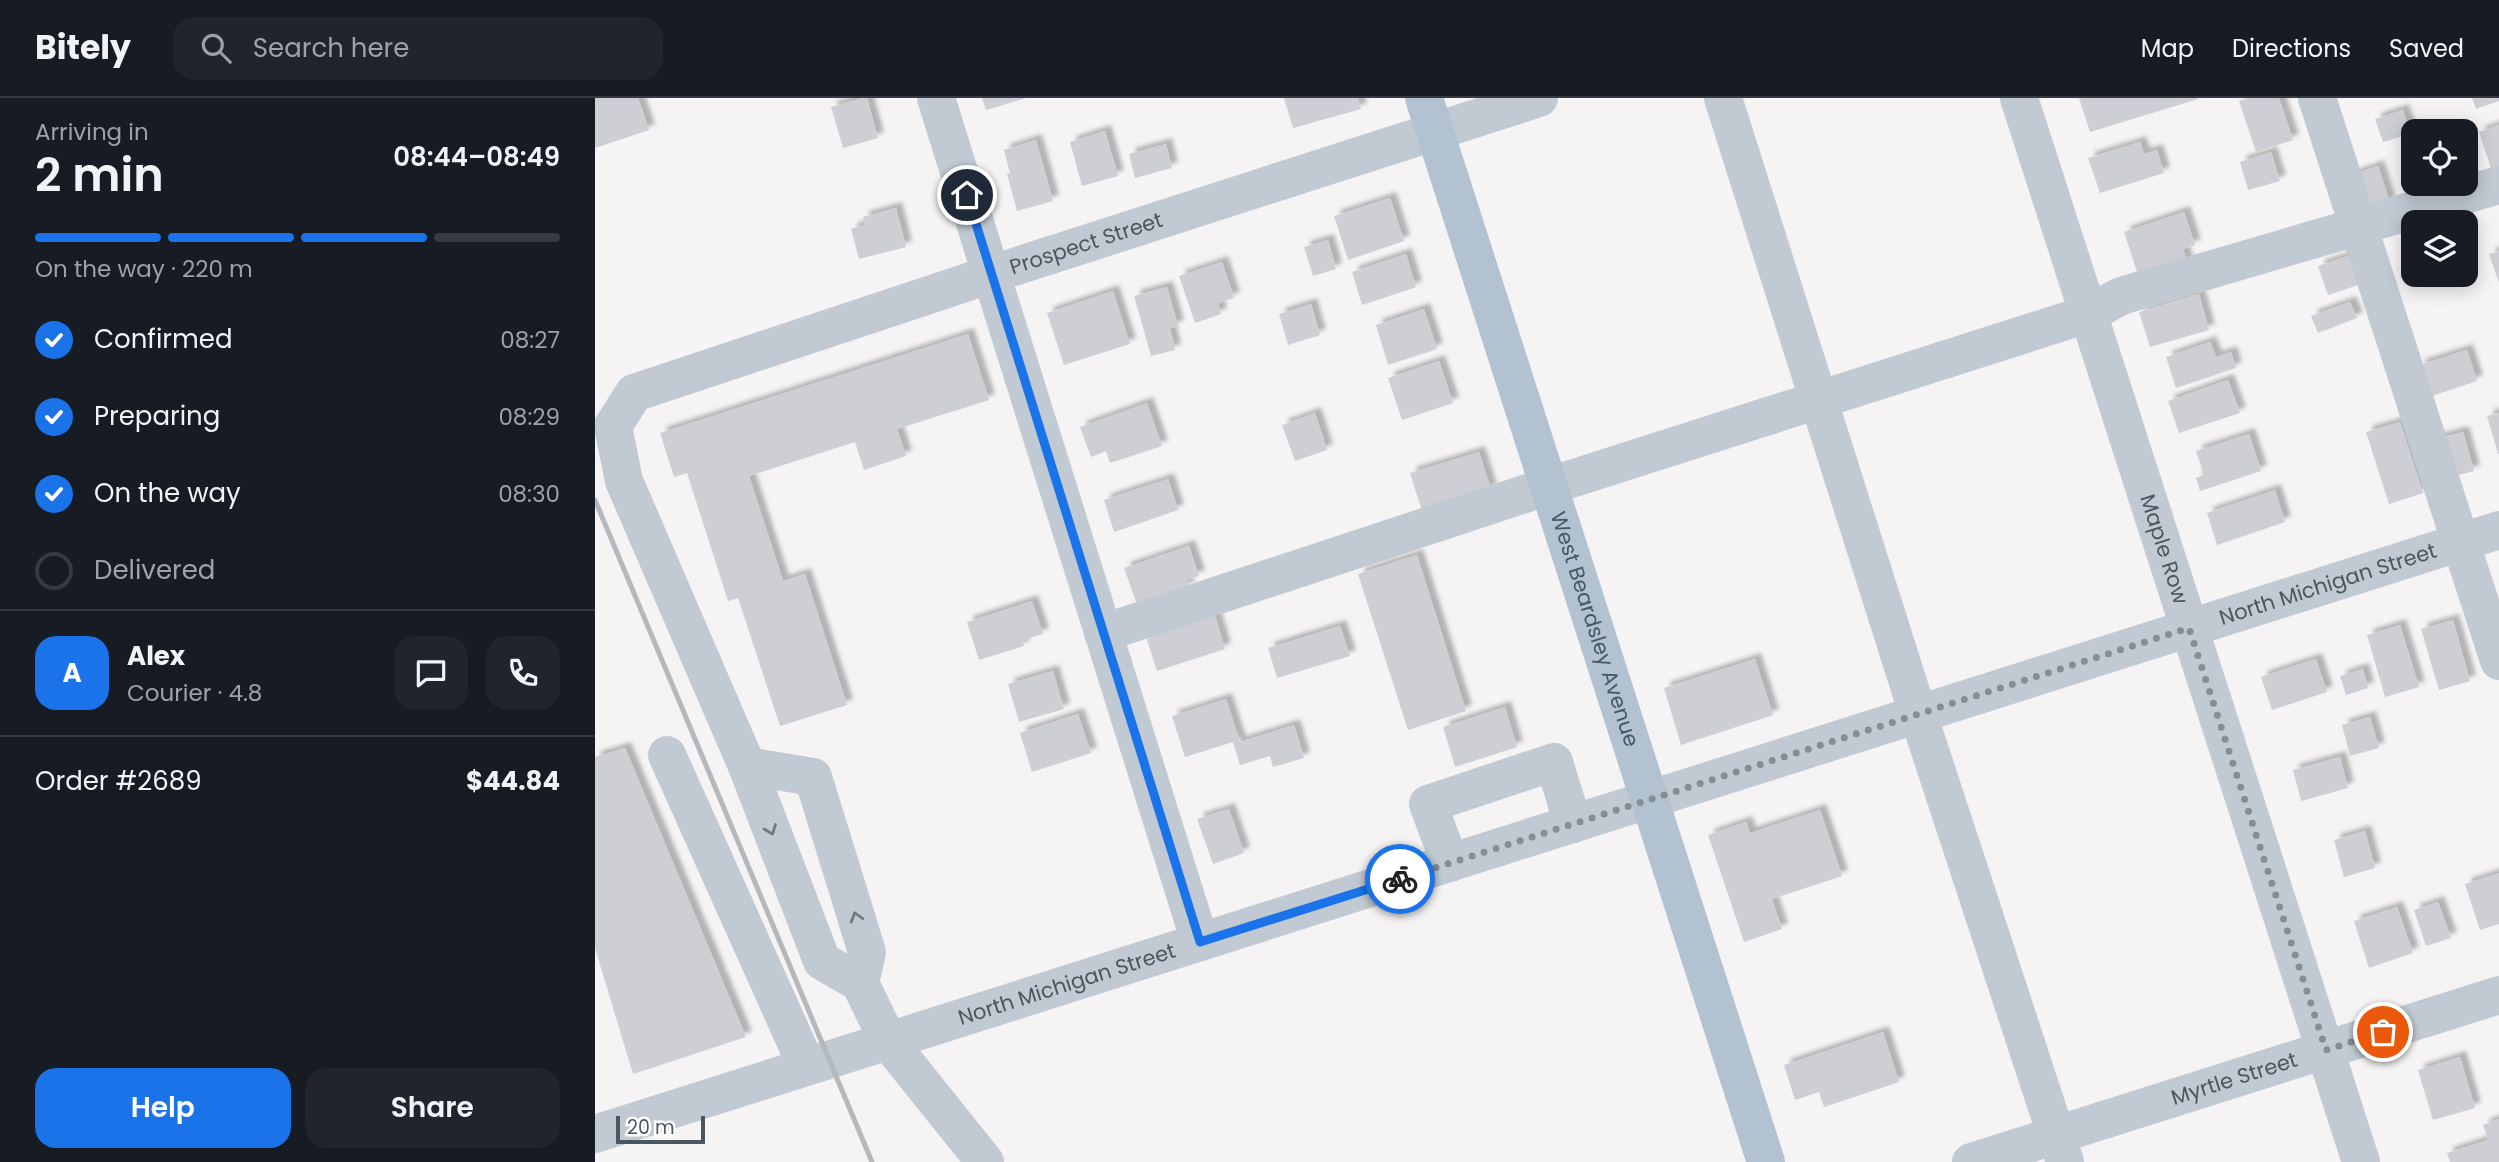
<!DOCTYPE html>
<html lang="en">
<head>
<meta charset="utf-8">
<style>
	:root { --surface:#171b24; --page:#20242c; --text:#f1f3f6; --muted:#9ea1a6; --line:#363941; --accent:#1a73e8 }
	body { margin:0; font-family:Poppins,sans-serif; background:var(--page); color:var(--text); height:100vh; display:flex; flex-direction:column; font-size:26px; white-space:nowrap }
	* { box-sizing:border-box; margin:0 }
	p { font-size:23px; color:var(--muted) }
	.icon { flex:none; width:38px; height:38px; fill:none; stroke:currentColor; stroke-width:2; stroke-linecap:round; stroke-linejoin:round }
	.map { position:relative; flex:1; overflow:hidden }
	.details { display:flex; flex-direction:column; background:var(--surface); width:595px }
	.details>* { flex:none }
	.tools { position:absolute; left:1806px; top:21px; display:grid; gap:14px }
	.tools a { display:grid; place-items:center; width:77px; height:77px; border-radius:14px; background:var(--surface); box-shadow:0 4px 18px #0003; font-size:35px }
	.scale { position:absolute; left:21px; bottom:18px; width:89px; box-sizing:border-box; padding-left:7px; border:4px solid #4a5661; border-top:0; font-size:19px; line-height:24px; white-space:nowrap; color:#4a5661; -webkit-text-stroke:5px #fff; paint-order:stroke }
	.pin { position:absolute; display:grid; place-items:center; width:60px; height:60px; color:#fff; margin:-30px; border:4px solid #fff; border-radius:50%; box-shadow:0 2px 7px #0007 }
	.courier { position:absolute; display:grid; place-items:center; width:70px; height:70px; margin:-35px; border:5px solid #1a73e8; border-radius:50%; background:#fff; color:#222; box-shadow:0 2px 9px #0007 }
	.head em { font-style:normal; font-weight:600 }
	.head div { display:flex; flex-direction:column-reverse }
	.head { display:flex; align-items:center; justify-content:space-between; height:119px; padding:0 35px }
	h1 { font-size:46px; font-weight:600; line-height:52px }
	.bar { display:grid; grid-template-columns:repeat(4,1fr); gap:10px 7px; align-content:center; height:84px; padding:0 35px }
	.bar i { height:9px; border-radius:5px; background:var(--line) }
	.bar .current { background:var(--accent) }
	.bar p { grid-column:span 4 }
	.line { display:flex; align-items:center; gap:18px; padding:0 35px; border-top:2px solid var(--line) }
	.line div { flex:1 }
	.round { display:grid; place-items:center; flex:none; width:74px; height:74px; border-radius:21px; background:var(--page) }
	ol { padding:0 35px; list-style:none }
	li { display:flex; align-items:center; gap:21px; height:77px }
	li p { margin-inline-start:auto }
	li .icon { padding:7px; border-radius:50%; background:var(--accent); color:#fff; stroke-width:4 }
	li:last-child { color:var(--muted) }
	li i { width:38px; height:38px; border:4px solid var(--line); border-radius:50% }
	.action { display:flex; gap:14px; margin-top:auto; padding:14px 35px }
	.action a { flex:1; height:80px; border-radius:21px; background:var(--accent); color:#fff; font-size:28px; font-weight:600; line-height:80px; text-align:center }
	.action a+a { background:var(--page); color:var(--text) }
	header { display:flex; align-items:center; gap:42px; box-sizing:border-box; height:98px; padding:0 35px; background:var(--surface); border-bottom:2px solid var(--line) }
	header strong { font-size:33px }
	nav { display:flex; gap:38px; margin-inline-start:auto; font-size:24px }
	.search { width:490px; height:63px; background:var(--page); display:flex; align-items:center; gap:18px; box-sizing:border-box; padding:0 24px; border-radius:21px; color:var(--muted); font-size:26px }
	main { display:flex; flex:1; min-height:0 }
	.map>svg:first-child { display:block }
	.building { fill:#cdcfd5; filter:url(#shadow) }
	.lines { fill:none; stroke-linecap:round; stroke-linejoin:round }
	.minor { stroke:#c1cad2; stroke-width:38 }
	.major { stroke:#b3c2d1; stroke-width:38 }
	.rail { stroke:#b5b8bd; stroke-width:5 }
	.oneway { stroke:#6e7983 }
	.done { stroke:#868d94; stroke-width:7; stroke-dasharray:0 12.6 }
	.route { stroke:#1a73e8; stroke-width:9 }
	.labels { text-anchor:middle; stroke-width:5; stroke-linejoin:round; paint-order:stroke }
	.street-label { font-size:21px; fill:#4a5661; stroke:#fff }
</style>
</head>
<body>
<header>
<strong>Bitely</strong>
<div class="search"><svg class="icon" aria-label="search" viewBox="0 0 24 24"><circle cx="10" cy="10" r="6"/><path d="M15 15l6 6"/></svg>Search here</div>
<nav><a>Map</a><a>Directions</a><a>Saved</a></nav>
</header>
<main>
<section class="details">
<div class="head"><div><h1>2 min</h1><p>Arriving in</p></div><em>08:44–08:49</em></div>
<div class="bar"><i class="current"></i><i class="current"></i><i class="current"></i><i></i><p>On the way · 220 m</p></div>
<ol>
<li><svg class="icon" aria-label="check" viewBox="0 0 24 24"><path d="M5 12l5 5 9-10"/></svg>Confirmed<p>08:27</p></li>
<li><svg class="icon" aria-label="check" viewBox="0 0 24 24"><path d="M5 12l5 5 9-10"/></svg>Preparing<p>08:29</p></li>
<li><svg class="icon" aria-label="check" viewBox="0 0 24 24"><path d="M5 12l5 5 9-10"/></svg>On the way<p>08:30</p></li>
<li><i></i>Delivered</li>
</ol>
<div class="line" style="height:126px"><b class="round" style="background:var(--accent);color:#fff">A</b><div><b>Alex</b><p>Courier · 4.8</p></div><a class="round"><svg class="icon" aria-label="chat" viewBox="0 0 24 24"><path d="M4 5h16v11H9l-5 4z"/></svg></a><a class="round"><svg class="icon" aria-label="phone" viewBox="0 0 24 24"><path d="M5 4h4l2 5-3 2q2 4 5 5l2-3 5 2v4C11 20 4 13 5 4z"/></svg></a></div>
<div class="line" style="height:91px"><div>Order #2689</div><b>$44.84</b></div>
<div class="action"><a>Help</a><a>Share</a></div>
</section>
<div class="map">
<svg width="1904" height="1064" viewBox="0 0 1904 1064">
	<defs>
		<filter id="shadow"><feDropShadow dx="6" dy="-6" stdDeviation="2" flood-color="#0004"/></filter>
	</defs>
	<rect width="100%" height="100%" fill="#f5f3f3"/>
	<g class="building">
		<path d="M0 0H43L54 32 0 50Z"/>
		<path d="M268 0H272L283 40 248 50 236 9Z"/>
		<path d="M387 0H428V1L391 12Z"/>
		<path d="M689 0H763L766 11 698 30Z"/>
		<path d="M1484 0H1603V1L1495 34Z"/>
		<path d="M1655 0H1684L1698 42 1661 54 1644 3Z"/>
		<path d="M1877 0H1904V3L1881 11Z"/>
		<path d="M1808 12 1816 36 1788 44 1780 21Z"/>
		<path d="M1904 27V70L1897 73 1884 34Z"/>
		<path d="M510 33 523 78 487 88 475 44Z"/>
		<path d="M441 42 458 103 422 113 412 76 415 75 409 52Z"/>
		<path d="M1545 44 1549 56 1562 52 1569 75 1505 95 1493 60Z"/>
		<path d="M571 46 577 70 540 80 534 56Z"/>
		<path d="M1676 54 1685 83 1653 92 1645 64Z"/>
		<path d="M1783 68 1795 105 1766 114 1754 78Z"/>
		<path d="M795 100 809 143 753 162 739 118Z"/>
		<path d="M301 110 311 149 264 161 256 131 270 127 268 119Z"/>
		<path d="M1589 114 1600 147 1588 151 1593 167 1545 183 1529 134Z"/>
		<path d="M733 142 741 171 718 178 709 149Z"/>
		<path d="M1904 153V185L1894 156Z"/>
		<path d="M811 156 821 189 767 207 757 174Z"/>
		<path d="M1756 157 1766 186 1733 197 1723 168Z"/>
		<path d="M627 164 639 200 623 205 626 216 600 225 584 178Z"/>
		<path d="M572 189 583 228 575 230 580 252 556 258 539 198Z"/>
		<path d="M518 193 535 246 469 267 452 215Z"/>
		<path d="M1604 196 1614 232 1555 249 1544 214Z"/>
		<path d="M1755 204 1762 220 1723 235 1716 218Z"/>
		<path d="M716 206 725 237 693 247 684 216Z"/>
		<path d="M829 211 842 251 793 267 781 227Z"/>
		<path d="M373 236 394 302 302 331 311 358 269 372 260 344 154 378 188 483 210 476 252 607 185 628 143 500 133 503 92 375 79 379 65 335Z"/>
		<path d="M1615 244 1621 259 1636 254 1641 270 1581 290 1571 259Z"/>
		<path d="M1872 252 1882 283 1834 299 1824 267Z"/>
		<path d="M844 263 858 305 807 322 793 280Z"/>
		<path d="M1633 282 1645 315 1584 335 1573 303Z"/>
		<path d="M552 305 567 348 515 365 511 353 496 359 485 329Z"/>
		<path d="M720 315 732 352 700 363 687 327Z"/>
		<path d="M1904 315V356H1903L1892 318Z"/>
		<path d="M1805 324 1828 395 1794 406 1771 334Z"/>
		<path d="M1868 334 1879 373 1852 380 1841 341Z"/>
		<path d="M1654 336 1666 373 1605 393 1601 380 1609 377 1601 353Z"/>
		<path d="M884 354 896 392 827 413 815 375Z"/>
		<path d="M573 381 583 412 519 434 509 402Z"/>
		<path d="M1680 392 1690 424 1622 447 1612 415Z"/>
		<path d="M594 448 604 478 591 482 594 489 542 506 529 470Z"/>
		<path d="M822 457 871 613 813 632 763 476Z"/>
		<path d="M437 503 448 536 428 542 429 548 384 562 372 524Z"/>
		<path d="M619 514 630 551 562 573 550 536Z"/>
		<path d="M1858 522 1875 583 1844 592 1826 531Z"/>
		<path d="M1805 527 1824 589 1790 599 1772 537Z"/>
		<path d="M745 528 755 558 682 580 673 550Z"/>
		<path d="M1160 561 1178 617 1086 647 1069 590Z"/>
		<path d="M1721 561 1732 594 1677 612 1666 579Z"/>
		<path d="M1768 571 1773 590 1751 597 1745 578Z"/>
		<path d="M458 573 469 611 424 624 413 586Z"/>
		<path d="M631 601 645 644 699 627 709 660 678 669 675 658 645 667 638 644 590 659 577 618Z"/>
		<path d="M910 609 922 649 860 669 848 629Z"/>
		<path d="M483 616 496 655 437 674 425 635Z"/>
		<path d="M1775 619 1784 650 1755 658 1747 627Z"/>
		<path d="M30 650 151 939 38 976 0 850V659Z"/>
		<path d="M1745 659 1753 690 1706 703 1698 672Z"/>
		<path d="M634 711 649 755 618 766 602 721Z"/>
		<path d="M1225 712 1247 778 1177 801 1187 831 1149 844 1113 737 1151 724 1155 735Z"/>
		<path d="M1770 733 1780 770 1749 779 1739 742Z"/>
		<path d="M1904 775V826L1885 832 1870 786Z"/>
		<path d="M1843 804 1856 840 1831 848 1819 812Z"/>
		<path d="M1802 809 1818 855 1774 870 1759 823Z"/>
		<path d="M1288 934 1304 984 1229 1009 1224 994 1200 1002 1189 967Z"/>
		<path d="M1865 959 1880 1010 1838 1022 1823 972Z"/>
		<path d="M1904 1021V1064H1855L1852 1055 1893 1042 1888 1027Z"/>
	</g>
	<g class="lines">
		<g class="minor">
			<path d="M341 0 605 844"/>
			<path d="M1128 0 1323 616 1470 1064"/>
			<path id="s1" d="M1424 0 1766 1064"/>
			<path d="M1722 0 1904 563"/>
			<path d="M508 535 954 388 1493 216 1526 198 1904 87"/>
			<path d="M72 657 212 969"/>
			<path d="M152 668 218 679 272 854 265 885"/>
			<path d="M855 765 833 706 959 664 978 726"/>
			<path id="s2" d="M0 1036 1904 432"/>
			<path id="s3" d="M390 1064 293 943 265 885 227 863 152 668 29 383 18 328 39 295 397 176 944 0"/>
			<path id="s4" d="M1376 1064 1904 897"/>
		</g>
		<path class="major" id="s5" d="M829 0 1171 1064"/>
		<path class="rail" d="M0 402 277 1064"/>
	</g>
	<defs><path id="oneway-chevron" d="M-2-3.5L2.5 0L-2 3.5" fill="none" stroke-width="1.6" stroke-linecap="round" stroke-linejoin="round" transform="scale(1.75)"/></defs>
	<g class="oneway">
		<use href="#oneway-chevron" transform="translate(176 732) rotate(69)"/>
		<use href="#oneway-chevron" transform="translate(261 819) rotate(-107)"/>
	</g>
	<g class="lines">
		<path class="done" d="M805 781 1594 530 1731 952 1788 934"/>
		<path class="route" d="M372 97 605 844 805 781"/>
	</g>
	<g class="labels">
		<g class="street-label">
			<text dy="7" stroke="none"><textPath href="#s3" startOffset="1354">Prospect Street</textPath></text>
			<text dy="7" stroke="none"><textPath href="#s1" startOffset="474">Maple Row</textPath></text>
			<text dy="7" stroke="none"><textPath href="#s2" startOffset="1818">North Michigan Street</textPath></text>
			<text dy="7" stroke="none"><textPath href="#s5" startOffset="558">West Beardsley Avenue</textPath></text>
			<text dy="7" stroke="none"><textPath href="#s2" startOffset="495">North Michigan Street</textPath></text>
			<text dy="7" stroke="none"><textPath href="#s4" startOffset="276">Myrtle Street</textPath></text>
		</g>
	</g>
</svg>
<div class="tools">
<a><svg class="icon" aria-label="locate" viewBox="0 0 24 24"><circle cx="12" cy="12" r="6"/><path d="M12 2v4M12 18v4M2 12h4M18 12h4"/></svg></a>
<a><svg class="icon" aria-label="layers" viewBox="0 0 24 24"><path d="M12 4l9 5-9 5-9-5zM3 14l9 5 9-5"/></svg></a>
</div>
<div class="scale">20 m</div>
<div class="pin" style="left:1788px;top:934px;background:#ea580c"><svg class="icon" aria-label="bag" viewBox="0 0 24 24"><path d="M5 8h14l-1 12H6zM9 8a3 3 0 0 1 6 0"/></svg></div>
<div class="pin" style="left:372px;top:97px;background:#1f2937"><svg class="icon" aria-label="home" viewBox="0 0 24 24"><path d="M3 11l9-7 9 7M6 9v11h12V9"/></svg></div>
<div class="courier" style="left:805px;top:781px"><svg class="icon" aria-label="bike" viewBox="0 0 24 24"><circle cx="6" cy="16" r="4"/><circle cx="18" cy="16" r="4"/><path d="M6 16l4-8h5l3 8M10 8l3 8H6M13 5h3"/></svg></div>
</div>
</main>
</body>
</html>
